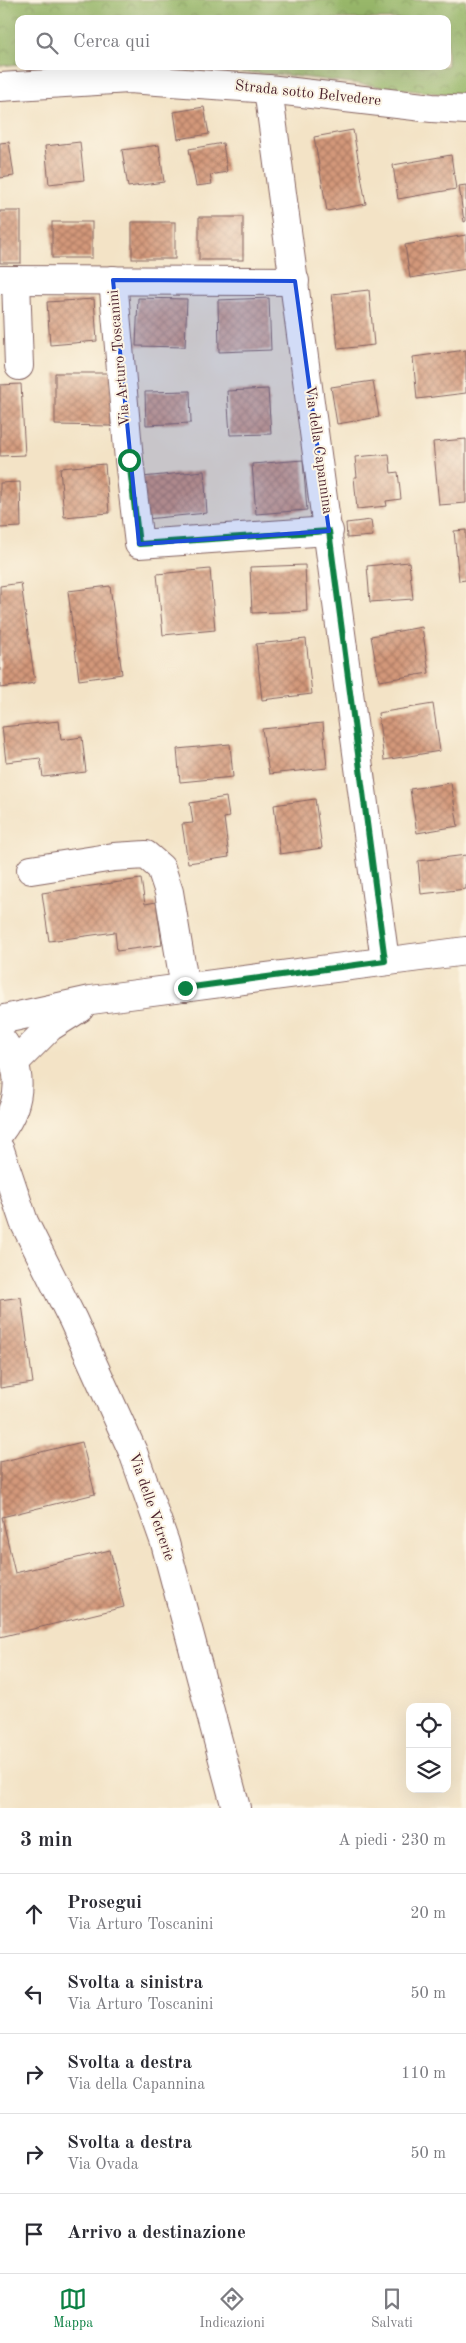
<!DOCTYPE html>
<html lang="it">
<meta charset="utf-8">
<style>
:root{--surface:#fff;--page:#f7f7f7;--text:#2b2b33;--muted:#7c7c81;--line:#e1e1e2;--accent:#0b8043}
body{margin:0;font-family:"Old Standard TT",serif;background:var(--page);color:var(--text)}
.controls{position:absolute;right:15px;bottom:15px;display:grid;overflow:hidden;border-radius:10px;box-shadow:0 5px 20px #0002}
.controls button{width:45px;height:45px;display:grid;place-items:center;padding:0;border:0;border-bottom:1px solid var(--line);background:var(--surface);color:var(--text);font:25px sans-serif}
.stop{position:absolute;width:15px;height:15px;margin:-11px;border:4px solid #0b8043;border-radius:50%;background:#fff}
.stop.end{background:#0b8043;border-color:#fff;box-shadow:0 1px 5px #0008}
.list{margin:0;padding:0;list-style:none}
h2{display:flex;justify-content:space-between;align-items:center;height:65px;margin:0;padding:0 20px;font-size:21px}
h2 small{font-size:16px;font-weight:400;color:var(--muted)}
.list li{display:grid;grid-template-columns:32px 1fr auto;gap:15px;align-items:center;box-sizing:border-box;height:80px;padding:0 20px;border-top:1px solid var(--line)}
.list b{display:block;font-size:19px;white-space:nowrap}
.list p{margin:0;font-size:16px;white-space:nowrap;color:var(--muted)}
.list em{font-size:16px;font-style:normal;color:var(--muted)}
.icon{flex:none;width:28px;height:28px;fill:none;stroke:currentColor;stroke-width:2;stroke-linecap:round;stroke-linejoin:round}
.map{position:relative;flex:none;width:466px;height:1808px;overflow:hidden}
.search{position:absolute;background:var(--surface);box-shadow:0 5px 20px #0002;left:15px;right:15px;top:15px;height:55px;display:flex;align-items:center;gap:12px;box-sizing:border-box;padding:0 18px;border-radius:10px;color:var(--muted);font-size:19px}
.sheet{height:465px;background:var(--surface)}
nav{display:flex;justify-content:space-around;align-items:center;box-sizing:border-box;height:70px;border-top:1px solid var(--line);background:var(--surface);font-size:14px;color:var(--muted)}
nav a{display:grid;justify-items:center;gap:2px}
nav .on{color:var(--accent)}
.map>svg:first-child{display:block}
.forest{fill:url(#forest-crowns);stroke:#716b4a}
.building{fill:url(#building-cross-hatch)}
.lines{fill:none;stroke-linecap:round;stroke-linejoin:round}
.minor-casing{stroke:#856461;stroke-width:30}
.major-casing{stroke:#856461;stroke-width:30}
.minor{stroke:#fff;stroke-width:28}
.major{stroke:#fff;stroke-width:28}
.route{stroke:#0b8043;stroke-width:6}
.marked{fill:#1d4ed8;fill-opacity:0.2;stroke:#1d4ed8;stroke-width:4;stroke-linejoin:round}
.labels{text-anchor:middle;dominant-baseline:central;stroke-width:4;stroke-linejoin:round;paint-order:stroke}
.street-label{font-size:15px;fill:#4a1f2b;stroke:#fcf5e5}
</style>
<div class="map">
<svg width="466" height="1808" viewBox="0 0 466 1808">
<defs>
<pattern id="forest-crowns" width="20" height="18" patternUnits="userSpaceOnUse" patternTransform="scale(1.25)"><rect width="20" height="18" fill="#98b76a"/><path d="M2 6a3 3 0 1 1 6 0M12 15a3 3 0 1 1 6 0" fill="none" stroke="#7e9457"/></pattern>
<pattern id="building-cross-hatch" width="8" height="8" patternUnits="userSpaceOnUse" patternTransform="scale(1.25)"><rect width="8" height="8" fill="#d3987a"/><path d="M0 0l8 8M0 8l8-8" fill="none" stroke="#ad7b64"/></pattern>
</defs>
<rect width="100%" height="100%" fill="#fcf5e5"/>
<filter id="ink" filterUnits="userSpaceOnUse"><feTurbulence type="fractalNoise" baseFrequency=".02" numOctaves="2"/><feDisplacementMap in="SourceGraphic" scale="10" xChannelSelector="R" yChannelSelector="G"/><feConvolveMatrix kernelMatrix="1 2 1 2 8 2 1 2 1" color-interpolation-filters="sRGB"/></filter>
<filter id="wash" filterUnits="userSpaceOnUse"><feTurbulence type="fractalNoise" baseFrequency=".0096" numOctaves="4" result="noise"/><feDisplacementMap in="SourceGraphic" scale="20" xChannelSelector="R" yChannelSelector="G"/><feGaussianBlur stdDeviation="1.12" result="paint"/><feColorMatrix in="noise" values="0 0 0 0 0 0 0 0 0 0 0 0 0 0 0 0 0 1.4 0 .05"/><feComposite in="paint" operator="in"/></filter>
<g filter="url(#wash)">
<rect width="100%" height="100%" fill="#f3e3c6"/>
<path class="forest" d="M0,0H466V97L286,75L149,66H447V19H19V64L0,66Z"/>
<g id="blocks">
<g class="building">
<path d="M204,107L209,134L178,139L174,112Z"/>
<path d="M353,130L366,204L327,211L314,137Z"/>
<path d="M9,142L14,176L0,178V143Z"/>
<path d="M80,142L84,180L49,184L45,146Z"/>
<path d="M223,143L227,172L210,175L212,184L196,186L189,149Z"/>
<path d="M159,145L164,182L128,187L122,150Z"/>
<path d="M451,155L456,189L398,199L393,165Z"/>
<path d="M466,185V221L464,222L459,186Z"/>
<rect x="0" y="211" width="21" height="52"/>
<rect x="199" y="217" width="44" height="43"/>
<rect x="52" y="222" width="40" height="36"/>
<rect x="132" y="222" width="43" height="37"/>
<path d="M466,235V269L410,278L405,245Z"/>
<path d="M369,290L374,345L338,349L332,294Z"/>
<path d="M138,298L187,299L185,347L136,346Z"/>
<path d="M269,298L271,350L219,352L218,300Z"/>
<path d="M94,299L97,341L50,345L47,302Z"/>
<path d="M466,350V393L417,399L413,357Z"/>
<path d="M55,373H112L111,426L55,425Z"/>
<path d="M373,381L379,417L337,424L331,387Z"/>
<path d="M21,384L25,455L0,456V385Z"/>
<path d="M268,389L271,434L230,435L227,391Z"/>
<path d="M190,391L191,423L146,425L145,392Z"/>
<path d="M466,439V503L439,505L433,442Z"/>
<path d="M389,454L391,473L398,472L401,499L386,501L387,506L357,509L354,477H357L355,457Z"/>
<path d="M303,460L307,510L256,514L252,464Z"/>
<path d="M105,464L109,513L64,517L60,468Z"/>
<path d="M204,471L207,513L146,519L142,477Z"/>
<path d="M20,482L21,527L0,528V483Z"/>
<path d="M371,520L373,536L347,538L346,523Z"/>
<path d="M466,530V580L459,581L454,531Z"/>
<path d="M409,562L413,599L370,602L367,566Z"/>
<path d="M305,565L307,611L252,613L250,567Z"/>
<path d="M210,569L215,630L163,635L157,574Z"/>
<path d="M21,583L35,683L0,688V586Z"/>
<path d="M110,586L122,674L79,680L68,591Z"/>
<path d="M422,627L429,673L379,681L371,636Z"/>
<path d="M306,639L312,694L262,700L256,644Z"/>
<path d="M433,704L440,751L384,760L378,713Z"/>
<path d="M59,721L61,740L82,737L86,772L43,777L40,758L6,762L2,727Z"/>
<path d="M323,723L327,768L269,774L262,729Z"/>
<path d="M230,744L233,777L180,782L177,749Z"/>
<path d="M451,783L458,826L417,833L410,789Z"/>
<path d="M226,797L229,817L224,818L229,857L188,863L182,824L193,823L190,803Z"/>
<path d="M315,799L322,848L280,854L274,805Z"/>
<path d="M466,855V889L421,894L418,861Z"/>
<path d="M141,879L145,904L156,902L162,945L117,951L115,932L49,941L42,893Z"/>
<path d="M21,1297L33,1383L0,1388V1300Z"/>
<path d="M82,1442L95,1494L2,1517L15,1573L110,1550L124,1607L0,1637V1462Z"/>
</g>
</g>
</g>
<g filter="url(#ink)">
<use href="#blocks" fill-opacity="0" stroke="#856461" stroke-width="1"/>
<g class="lines">
<defs>
<g id="minor">
<path d="M0,87L129,79L268,89L432,108L466,110"/>
<path d="M268,89L385,961"/>
<path d="M0,280L295,281"/>
<path d="M16,280L19,366"/>
<path d="M113,280L129,460L139,544L329,531"/>
<path d="M31,870L114,857L146,855L161,868L169,892L185,988"/>
<path d="M0,1150L24,1222L73,1320L133,1452L165,1543L236,1808"/>
</g>
<g id="major">
<path d="M0,1020L91,1000L466,951"/>
<path d="M0,1038C24,1067 23,1102 0,1132"/>
<path d="M15,1062L50,1027L80,1008"/>
</g>
</defs>
<use href="#minor" class="minor-casing"/>
<use href="#major" class="major-casing"/>
<use href="#minor" class="minor"/>
<use href="#major" class="major"/>
</g>
</g>
<g class="lines" filter="url(#ink)">
<path class="route" d="M129,460L139,544L329,531L385,961L185,988"/>
</g>
<path class="marked" d="M113,280L295,281L329,531L139,544Z"/>
<g class="labels">
<g class="street-label">
<text transform="translate(308 94) rotate(6)">Strada sotto Belvedere</text>
<text transform="translate(120 358) rotate(-95)">Via Arturo Toscanini</text>
<text transform="translate(318 450) rotate(82)">Via della Capannina</text>
<text transform="translate(151 1507) rotate(71)">Via delle Vetrerie</text>
</g>
</g>
</svg>
<div class="controls">
<button><svg class="icon" aria-label="locate" viewBox="0 0 24 24"><circle cx="12" cy="12" r="6"/><path d="M12 2v4M12 18v4M2 12h4M18 12h4"/></svg></button>
<button><svg class="icon" aria-label="layers" viewBox="0 0 24 24"><path d="M12 4l9 5-9 5-9-5zM3 14l9 5 9-5"/></svg></button>
</div>
<div class="stop" style="left:129px;top:460px"></div>
<div class="stop end" style="left:185px;top:988px"></div>
<div class="search"><svg class="icon" aria-label="search" viewBox="0 0 24 24"><circle cx="10" cy="10" r="6"/><path d="M15 15l6 6"/></svg>Cerca qui</div>
</div>
<section class="sheet">
<h2>3 min<small>A piedi · 230 m</small></h2>
<ul class="list">
<li><svg class="icon" aria-label="ahead" viewBox="0 0 24 24"><path d="M12 20V5M6 11l6-6 6 6"/></svg><div><b>Prosegui</b><p>Via Arturo Toscanini</p></div><em>20 m</em></li>
<li><svg class="icon" aria-label="left" viewBox="0 0 24 24"><path d="M17 20v-9H6M10 6l-5 5 5 5"/></svg><div><b>Svolta a sinistra</b><p>Via Arturo Toscanini</p></div><em>50 m</em></li>
<li><svg class="icon" aria-label="right" viewBox="0 0 24 24"><path d="M7 20v-9h11M14 6l5 5-5 5"/></svg><div><b>Svolta a destra</b><p>Via della Capannina</p></div><em>110 m</em></li>
<li><svg class="icon" aria-label="right" viewBox="0 0 24 24"><path d="M7 20v-9h11M14 6l5 5-5 5"/></svg><div><b>Svolta a destra</b><p>Via Ovada</p></div><em>50 m</em></li>
<li><svg class="icon" aria-label="arrive" viewBox="0 0 24 24"><path d="M6 21V4h12l-3 4 3 4H6"/></svg><div><b>Arrivo a destinazione</b></div></li>
</ul>
</section>
<nav>
<a class="on"><svg class="icon" aria-label="map" viewBox="0 0 24 24"><path d="M3 6l6-2 6 2 6-2v14l-6 2-6-2-6 2zM9 4v14M15 6v14"/></svg>Mappa</a>
<a><svg class="icon" aria-label="directions" viewBox="0 0 24 24"><path d="M12 3l9 9-9 9-9-9zM9 14v-3h6M13 9l2 2-2 2"/></svg>Indicazioni</a>
<a><svg class="icon" aria-label="saved" viewBox="0 0 24 24"><path d="M7 4h10v16l-5-4-5 4z"/></svg>Salvati</a>
</nav>
